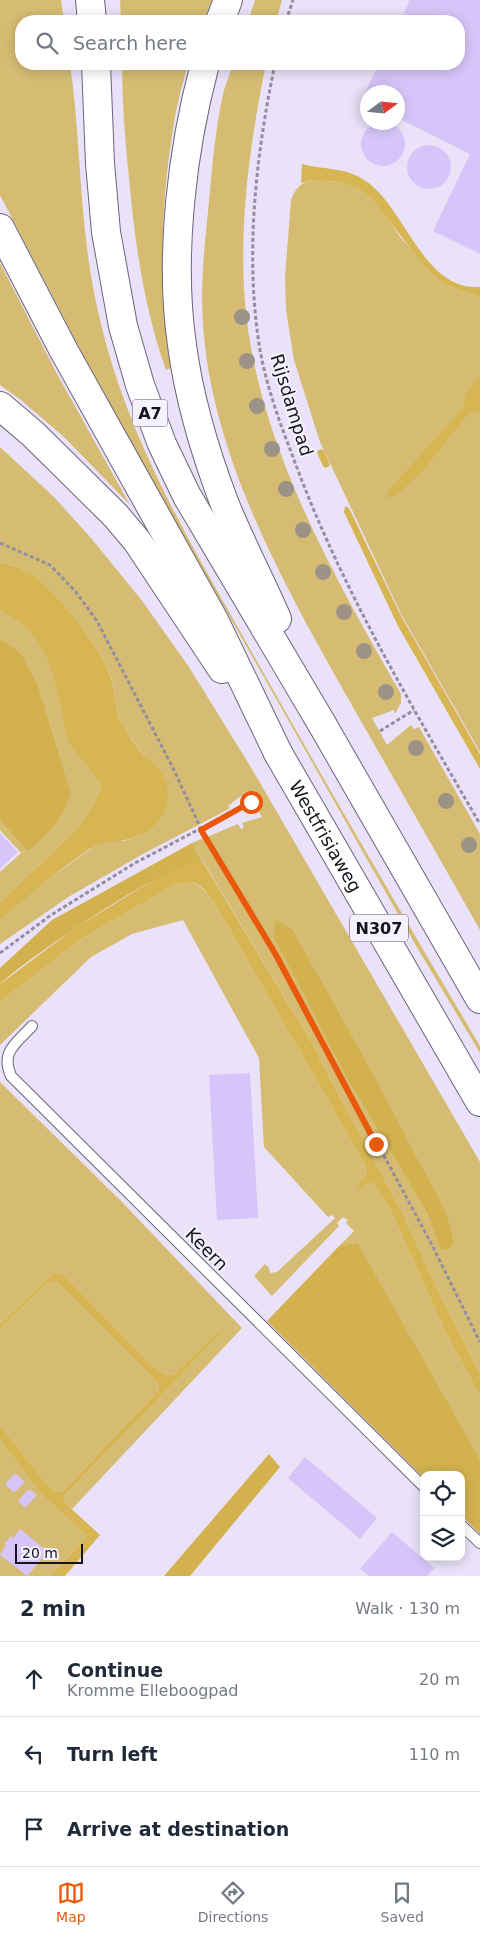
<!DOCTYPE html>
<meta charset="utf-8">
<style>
:root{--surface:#fff;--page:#f6f6f7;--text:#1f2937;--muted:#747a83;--line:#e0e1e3;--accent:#ea580c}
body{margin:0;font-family:"DejaVu Sans",sans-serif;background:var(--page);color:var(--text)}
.controls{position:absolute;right:15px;bottom:15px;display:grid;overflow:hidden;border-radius:10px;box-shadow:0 2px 12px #0003}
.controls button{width:45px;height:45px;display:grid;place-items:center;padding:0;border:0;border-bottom:1px solid var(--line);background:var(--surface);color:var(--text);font:25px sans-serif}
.compass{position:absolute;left:360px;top:85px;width:45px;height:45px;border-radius:50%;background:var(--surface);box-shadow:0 2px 12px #0003;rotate:75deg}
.scale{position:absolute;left:15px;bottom:12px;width:68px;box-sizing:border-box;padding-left:5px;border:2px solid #16141b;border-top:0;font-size:14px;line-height:18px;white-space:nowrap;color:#16141b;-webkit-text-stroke:4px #f5f1fe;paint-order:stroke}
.stop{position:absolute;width:15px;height:15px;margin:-11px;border:4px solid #ea580c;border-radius:50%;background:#fff}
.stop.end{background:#ea580c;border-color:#fff;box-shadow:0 1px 5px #0008}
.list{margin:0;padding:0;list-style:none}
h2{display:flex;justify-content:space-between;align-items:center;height:65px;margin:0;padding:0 20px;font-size:21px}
h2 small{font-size:16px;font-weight:400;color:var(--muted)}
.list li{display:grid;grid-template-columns:32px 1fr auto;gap:15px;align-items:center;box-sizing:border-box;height:75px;padding:0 20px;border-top:1px solid var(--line)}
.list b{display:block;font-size:19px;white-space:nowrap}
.list p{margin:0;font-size:16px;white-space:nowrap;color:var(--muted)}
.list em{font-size:16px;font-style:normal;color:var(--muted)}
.icon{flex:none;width:28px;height:28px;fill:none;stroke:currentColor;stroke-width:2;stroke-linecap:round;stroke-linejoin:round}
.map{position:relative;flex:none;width:480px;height:1576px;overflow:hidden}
.search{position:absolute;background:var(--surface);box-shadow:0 2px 12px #0003;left:15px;right:15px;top:15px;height:55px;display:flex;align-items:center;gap:12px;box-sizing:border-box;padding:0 18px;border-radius:20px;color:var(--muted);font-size:19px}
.sheet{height:290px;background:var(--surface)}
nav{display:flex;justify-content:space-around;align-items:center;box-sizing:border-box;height:70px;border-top:1px solid var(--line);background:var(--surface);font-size:14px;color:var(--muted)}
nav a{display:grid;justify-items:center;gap:2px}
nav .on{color:var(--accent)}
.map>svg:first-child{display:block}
.green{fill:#d6bc73;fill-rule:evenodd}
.forest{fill:#d2b14e}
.water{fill:#d6b552}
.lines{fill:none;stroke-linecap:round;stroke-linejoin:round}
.stream{stroke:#d6b552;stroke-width:7}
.building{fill:#d7c5f9}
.service-casing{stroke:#6c6579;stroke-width:12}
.trunk-casing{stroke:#6c6579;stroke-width:30}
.motorway-casing{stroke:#6c6579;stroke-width:30}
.path{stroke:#948f9f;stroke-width:3;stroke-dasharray:4 2.5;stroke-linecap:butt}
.service{stroke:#fff;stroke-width:10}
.trunk{stroke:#fff;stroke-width:28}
.motorway{stroke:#fff;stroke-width:28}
.tree{fill:#9d9286}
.route{stroke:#ea580c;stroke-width:6}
.labels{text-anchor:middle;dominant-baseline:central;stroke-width:4;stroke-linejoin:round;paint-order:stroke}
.shield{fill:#f5f1fe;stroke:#59565f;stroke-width:1}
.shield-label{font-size:16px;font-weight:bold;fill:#16141b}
.street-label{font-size:18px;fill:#16141b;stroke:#f5f1fe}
</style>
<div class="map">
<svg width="480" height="1576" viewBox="0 0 480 1576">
<rect width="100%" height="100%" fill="#e9e2f8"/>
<g class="green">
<path d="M0,0H61L64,21H21V64H70C79,125 79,186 87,247C91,283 99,319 109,354C139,458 196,553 249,647C324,781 402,914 480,1046V1053L415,944L142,462L83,355L0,195Z"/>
<path d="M120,0H212L204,21H121Z"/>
<path d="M255,0H282L276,21H248Z"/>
<path d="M122,64H188C183,83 177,103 174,123C160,204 159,287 171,368L166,370C144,308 135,244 129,178C125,140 122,102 122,64Z"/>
<path d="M233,64H266C251,137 240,214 244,289C252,434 331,571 401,694V703L395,714L394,710L372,718L387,745L411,725L414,729L419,727L480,834V930C442,863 404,796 366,730C297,608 212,467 203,324C200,283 205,242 209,202C212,168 215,133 222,99C224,87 230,75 233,64Z"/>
<path d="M312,180L342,182L359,189L372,199L385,215L401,238L443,284L480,297V752L401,614L320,442L294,360L286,310L285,277L291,200C296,188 300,183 312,180Z"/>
<path d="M0,263L56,372L130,505L64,437L21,400L0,385Z"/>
<path d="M0,447L54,497L91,538L143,602L189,667L252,769L480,1162V1374L441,1297L402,1212L319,1058L320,1056L192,843L238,824L241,829L244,827L242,823L262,817L247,791L228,806L230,808L223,812L143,854L70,896L0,944V920L36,888L96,845L108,841H124L139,836L161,818L165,779C150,760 132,744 121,722C114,707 116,692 111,677C101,648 58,591 32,575C22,568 11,565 0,562ZM293,930C335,1004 378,1080 417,1157C431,1184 452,1214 454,1244L440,1248L427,1213L348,1080Z"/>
<path d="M0,610L12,616L30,631L40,642L49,659L56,681L60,703L101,786L94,804L78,828L0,902V872L21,853L0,830V820L29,851L71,792L38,685L21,653L5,641H0Z"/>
<path d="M184,881C201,882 208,895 217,907L364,1163C369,1174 364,1178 357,1185L371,1182L375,1184L391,1211L444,1329L480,1396V1459L358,1243L340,1245L354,1231L346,1223L348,1220L343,1217L337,1223L339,1226L272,1296L254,1276L265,1264L269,1268L270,1273L277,1272L335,1218L332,1215L328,1217L264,1147L259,1058L183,920L132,934L91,957L0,1045V1002L81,939L174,885Z"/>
<path d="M0,1082L121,1201L242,1328L72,1509L65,1503L64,1496L223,1332L175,1374L166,1375L152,1366L64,1275L46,1279L0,1324Z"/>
<path d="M56,1281L157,1382L159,1392L63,1491C57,1493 55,1492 50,1488L0,1425V1329L43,1287L47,1284Z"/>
<path d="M0,1440L43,1496L87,1536L51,1576H0Z"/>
</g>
<g class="forest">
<path d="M0,641H5L21,653L38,685L71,792C63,819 49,833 28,851L0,820Z"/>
<path d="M192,843L204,864C178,853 24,961 0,984V968L52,920Z"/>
<path d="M275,920L293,930C335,1004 378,1080 417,1157C431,1184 452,1214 454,1244L447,1250L440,1249L427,1213L348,1080L274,937Z"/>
<path d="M358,1243L480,1459V1534L461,1515V1475H424V1478L267,1321L340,1245Z"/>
<path d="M269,1454L280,1467L190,1576H164Z"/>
</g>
<g class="water">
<path d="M302,164C320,169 345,168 361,178C401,200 418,276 465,286C469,287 475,287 480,287V297L443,284L422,263L372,199L359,189L341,182L312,180L301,183Z"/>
<path d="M480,376V411L468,414L426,467L398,494L390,498L386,496L388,491L463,408L466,393Z"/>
<path d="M345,506L349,508L400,614L480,754V769L398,626L344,512Z"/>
<path d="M0,562C11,565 21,568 31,574C57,590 103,650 111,678C116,693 114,708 121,722C127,733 134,744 143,754C150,761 160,769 165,779C170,789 167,806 162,816C155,828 138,838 125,840C114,843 105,840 95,846C85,851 76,859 67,865C44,882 22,901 0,920V902L78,828L94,804L101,786C93,768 76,756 68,739C65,731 64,721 62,712C52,667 46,633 0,610Z"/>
<path d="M194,862L204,864L320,1056L319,1058L402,1212L441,1297L480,1374V1396L444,1329L391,1211L375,1185L371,1182L356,1189C360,1177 371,1178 364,1163L217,907C204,889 198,876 174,885L81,939L0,1002V984L75,928L160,876Z"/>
<path d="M54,1274L64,1275L152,1366L166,1375L175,1374L220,1331L223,1332L64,1496L65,1503L100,1535L65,1576H51L87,1536L43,1496L0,1440V1425L50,1488C55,1492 57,1493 63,1491L159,1391L157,1382L56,1281L47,1284L43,1287L0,1329V1324L46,1279Z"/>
</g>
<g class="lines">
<path class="stream" d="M321,453L326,464"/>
</g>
<g class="building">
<path d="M410,0H480V254L433,231L470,154L398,118V92H368V104L361,101L379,64H459V21H400Z"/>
<circle cx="383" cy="144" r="22"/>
<circle cx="429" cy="167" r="22"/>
<path d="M0,833L18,852L0,869Z"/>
<path d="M250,1073L258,1218L217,1220L209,1075Z"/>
<path d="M305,1457L377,1518L360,1539L288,1478Z"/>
<path d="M15,1473L25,1482L14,1493L5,1484Z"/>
<path d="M29,1489L37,1495L25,1508L18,1501Z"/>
<path d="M20,1529L48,1552L27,1576L0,1555L6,1545L4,1544L11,1536L13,1538Z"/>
<path d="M392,1532L434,1568L427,1576H369L360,1569Z"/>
</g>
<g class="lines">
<defs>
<g id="service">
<path d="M32,1026C17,1043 0,1051 11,1076L424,1487"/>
<path d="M461,1525L480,1543"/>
</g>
<g id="trunk">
<path d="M322,724L480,999"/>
<path id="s1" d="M278,753L480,1102"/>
</g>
<g id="motorway">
<path d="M90,0L92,21"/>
<path d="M220,21L228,0"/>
<path d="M96,64L100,163L106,232L123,326L140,385L162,444L187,496L322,724"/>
<path d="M205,64C182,150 169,256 182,345C189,398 205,452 224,502C240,542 260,580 277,619"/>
<path d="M0,228L64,351L214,620L278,753"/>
<path d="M0,406L33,434L116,516L137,541L222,669"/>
</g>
</defs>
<use href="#service" class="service-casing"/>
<use href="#trunk" class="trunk-casing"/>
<use href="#motorway" class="motorway-casing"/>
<g class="path">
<path d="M286,21L293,0"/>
<path d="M275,64C256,154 245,252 259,344C265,382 279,421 293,457C340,586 411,705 480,824"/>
<path d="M0,543L50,565L76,592L97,621L173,768L201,829L276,955L432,1245L480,1342"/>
<path d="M380,731L414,710"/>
<path d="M0,953L51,915L135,863L251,802"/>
</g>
<use href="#service" class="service"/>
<use href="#trunk" class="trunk"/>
<use href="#motorway" class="motorway"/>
</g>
<g class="tree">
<circle cx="242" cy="317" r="8"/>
<circle cx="247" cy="361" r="8"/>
<circle cx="257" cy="406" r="8"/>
<circle cx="272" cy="449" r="8"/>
<circle cx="286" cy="489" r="8"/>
<circle cx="303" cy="530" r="8"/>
<circle cx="323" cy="572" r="8"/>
<circle cx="344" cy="612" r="8"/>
<circle cx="364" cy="651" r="8"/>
<circle cx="386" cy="692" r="8"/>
<circle cx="416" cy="748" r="8"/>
<circle cx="446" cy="801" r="8"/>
<circle cx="469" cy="845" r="8"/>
</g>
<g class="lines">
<path class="route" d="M251,802L201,830L276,955L376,1144"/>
</g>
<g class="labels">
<g class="shield">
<rect x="132.5" y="399.5" width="35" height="27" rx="4"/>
<rect x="350" y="914.5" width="58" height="27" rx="4"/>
</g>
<g class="shield-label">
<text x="150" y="413">A7</text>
<text x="379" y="928">N307</text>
</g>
<g class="street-label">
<text transform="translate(292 405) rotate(73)">Rijsdampad</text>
<text stroke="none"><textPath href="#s1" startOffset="96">Westfrisiaweg</textPath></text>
<text transform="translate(207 1249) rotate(45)">Keern</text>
</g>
</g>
</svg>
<div class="controls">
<button><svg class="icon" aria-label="locate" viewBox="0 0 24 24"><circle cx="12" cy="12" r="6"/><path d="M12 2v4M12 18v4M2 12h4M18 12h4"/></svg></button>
<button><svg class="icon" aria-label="layers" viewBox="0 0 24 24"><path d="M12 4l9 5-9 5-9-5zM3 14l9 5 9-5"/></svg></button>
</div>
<svg class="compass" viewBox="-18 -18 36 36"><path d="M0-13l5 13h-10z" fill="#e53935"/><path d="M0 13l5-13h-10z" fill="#747a83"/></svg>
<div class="scale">20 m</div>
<div class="stop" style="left:251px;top:802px"></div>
<div class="stop end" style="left:376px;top:1144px"></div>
<div class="search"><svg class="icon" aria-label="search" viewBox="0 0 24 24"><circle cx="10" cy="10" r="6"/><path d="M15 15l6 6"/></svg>Search here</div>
</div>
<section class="sheet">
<h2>2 min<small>Walk · 130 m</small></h2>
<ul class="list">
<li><svg class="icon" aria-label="ahead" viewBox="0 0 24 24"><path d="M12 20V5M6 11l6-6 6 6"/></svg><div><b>Continue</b><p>Kromme Elleboogpad</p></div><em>20 m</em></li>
<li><svg class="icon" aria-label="left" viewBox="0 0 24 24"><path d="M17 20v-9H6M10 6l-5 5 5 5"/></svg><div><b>Turn left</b></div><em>110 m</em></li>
<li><svg class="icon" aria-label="arrive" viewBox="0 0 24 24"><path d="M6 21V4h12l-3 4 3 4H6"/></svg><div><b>Arrive at destination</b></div></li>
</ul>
</section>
<nav>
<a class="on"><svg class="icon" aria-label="map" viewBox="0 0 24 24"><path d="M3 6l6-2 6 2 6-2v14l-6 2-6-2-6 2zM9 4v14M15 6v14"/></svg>Map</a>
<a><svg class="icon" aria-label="directions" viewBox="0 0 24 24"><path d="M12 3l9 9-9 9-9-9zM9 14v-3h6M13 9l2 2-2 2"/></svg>Directions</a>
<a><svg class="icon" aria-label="saved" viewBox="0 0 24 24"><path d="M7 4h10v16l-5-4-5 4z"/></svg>Saved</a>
</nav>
